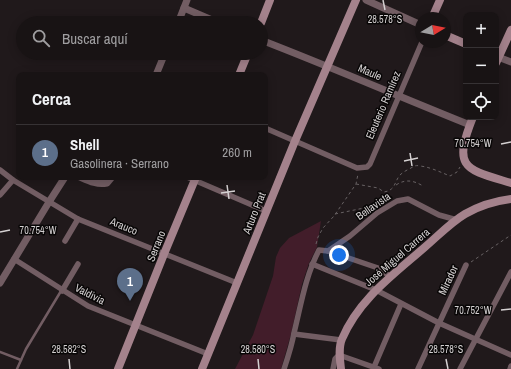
<!DOCTYPE html>
<html lang="es">
<meta charset="utf-8">
<style>
:root{--surface:#181314;--page:#252022;--text:#f1f3f6;--muted:#9f9ea0;--line:#363234;--accent:#f09ab6}
body{margin:0;font-family:"Archivo Narrow",sans-serif;background:var(--page);color:var(--text)}
.controls{position:absolute;right:12px;top:12px;display:grid;overflow:hidden;border-radius:8px;box-shadow:0 2px 10px #0003}
.controls button{width:36px;height:36px;display:grid;place-items:center;padding:0;border:0;border-bottom:1px solid var(--line);background:var(--surface);color:var(--text);font:20px sans-serif}
.compass{position:absolute;left:415px;top:12px;width:36px;height:36px;border-radius:50%;background:var(--surface);box-shadow:0 2px 10px #0003;rotate:80deg}
.you{position:absolute;left:339px;top:255px;width:14px;height:14px;margin:-10px;border:3px solid #fff;border-radius:50%;background:#1a73e8;box-shadow:0 0 0 6px #1a73e833}
.badge{display:grid;place-items:center;width:26px;height:26px;border-radius:50%;background:var(--accent);color:#fff;font-size:13px;font-weight:700}
.pin{position:absolute;translate:-50% -33px;filter:drop-shadow(0 1px 2px #0008)}
.pin::after{content:'';position:absolute;top:21px;width:14px;height:12px;background:inherit;clip-path:polygon(0 0,100% 0,50% 100%)}
.list{margin:0;padding:0;list-style:none}
h2{display:flex;justify-content:space-between;align-items:center;height:52px;margin:0;padding:0 16px;font-size:17px}
h2 small{font-size:13px;font-weight:400;color:var(--muted)}
.list li{display:grid;grid-template-columns:26px 1fr auto;gap:12px;align-items:center;box-sizing:border-box;height:56px;padding:0 16px;border-top:1px solid var(--line)}
.list b{display:block;font-size:15px;white-space:nowrap}
.list p{margin:0;font-size:13px;white-space:nowrap;color:var(--muted)}
.list em{font-size:13px;font-style:normal;color:var(--muted)}
.icon{flex:none;width:22px;height:22px;fill:none;stroke:currentColor;stroke-width:2;stroke-linecap:round;stroke-linejoin:round}
.map{position:relative;flex:none;width:511px;height:369px;overflow:hidden}
.search{position:absolute;background:var(--surface);box-shadow:0 2px 10px #0003;left:16px;top:16px;width:252px;height:44px;display:flex;align-items:center;gap:10px;box-sizing:border-box;padding:0 14px;border-radius:22px;color:var(--muted);font-size:15px}
.panel{position:absolute;background:var(--surface);box-shadow:0 2px 10px #0003;left:16px;top:72px;width:252px;height:108px;border-radius:8px}
.map>svg:first-child{display:block}
.green{fill:#421d2a}
.lines{fill:none;stroke-linecap:round;stroke-linejoin:round}
.path{stroke:#676163;stroke-width:1;stroke-dasharray:3 3;stroke-linecap:butt}
.service{stroke:#725d63;stroke-width:2.5}
.minor{stroke:#725d63;stroke-width:5.5}
.tertiary{stroke:#725d63;stroke-width:7}
.secondary{stroke:#a4828c;stroke-width:8}
.ticks{fill:none;stroke:#d4d0d1;stroke-width:1.5}
.labels{text-anchor:middle;dominant-baseline:central;stroke-width:3;stroke-linejoin:round;paint-order:stroke}
.street-label{font-size:11px;fill:#d4d0d1;stroke:#080606}
.ticks-label{font-size:10px;text-anchor:middle;fill:#d4d0d1;stroke:#080606;stroke-width:3;stroke-linejoin:round;paint-order:stroke}
</style>
<div class="map">
<svg width="511" height="369" viewBox="0 0 511 369">
<rect width="100%" height="100%" fill="#20191b"/>
<path class="green" d="M321,221L317,247L309,263L302,284L291,334L281,369H235L253,335L273,276L276,257L280,248L289,238Z"/>
<g class="lines">
<g class="path">
<path d="M356,184L378,188L384,192C396,190 394,182 400,175C403,172 407,170 411,168C414,166 416,165 420,166C430,167 440,172 450,176L457,172L460,167"/>
<path d="M396,185C405,179 413,180 423,186"/>
<path d="M335,214L364,208L370,212"/>
<path d="M316,244L318,237L323,228L334,216L356,184L358,174"/>
<path d="M471,262L511,235"/>
</g>
<g class="service">
<path d="M0,352L21,360"/>
<path d="M17,369L26,349L61,291"/>
</g>
<g class="minor">
<path d="M265,128L357,168L367,167L370,164L422,42"/>
<path d="M0,170L13,180L78,219L237,283"/>
<path d="M187,177L266,211"/>
<path d="M0,195L13,180"/>
<path d="M65,241L78,219"/>
<path d="M328,251L350,236L377,213L397,201L408,199L439,215L457,220"/>
<path d="M14,259L88,306L208,354"/>
<path d="M312,264L376,290L439,323L511,355"/>
<path d="M62,291L78,264"/>
<path d="M294,334L341,340"/>
<path d="M374,367L401,304"/>
<path d="M284,369C288,357 292,345 294,333C301,305 305,277 319,250L328,251L378,268L391,277"/>
<path d="M333,369L335,359L339,355L379,369"/>
<path d="M418,369L466,265"/>
<path d="M460,369L511,272"/>
<path d="M510,369L511,366"/>
</g>
<g class="tertiary">
<path d="M366,0L421,25"/>
<path d="M184,8L219,23"/>
<path d="M178,23L187,0"/>
<path d="M261,40C331,67 400,97 470,125"/>
<path d="M498,57L511,62"/>
<path d="M156,75L165,53"/>
<path d="M80,177C89,181 97,185 107,183L112,177"/>
<path d="M0,283L49,202L65,177"/>
</g>
<g class="secondary">
<path d="M432,18L440,0"/>
<path d="M261,23L270,0"/>
<path d="M445,35L466,44"/>
<path d="M496,63L511,30"/>
<path d="M239,75L248,53"/>
<path d="M473,117C452,169 465,169 511,183"/>
<path d="M118,369L164,254L196,177"/>
<path d="M202,369L295,141L356,0"/>
<path d="M341,369C340,360 338,348 342,339C359,299 393,275 425,247C438,236 450,223 465,214C479,206 495,201 511,199"/>
</g>
</g>
<path class="ticks" d="M383,0L385,10M501,144L511,142M410,153L412,166M404,161L418,158M227,185L229,199M221,193L235,191M0,232L10,230M501,310L511,309M69,359L70,369M258,359L259,369M446,359L448,369"/>
<g class="labels">
<g class="street-label">
<text transform="translate(370 72) rotate(24)">Maule</text>
<text transform="translate(383 105) rotate(-67)">Eleuterio Ramírez</text>
<text transform="translate(373 206) rotate(-35)">Bellavista</text>
<text transform="translate(254 213) rotate(-68)">Arturo Prat</text>
<text transform="translate(124 226) rotate(22)">Arauco</text>
<text transform="translate(156 246) rotate(-68)">Serrano</text>
<text transform="translate(397 257) rotate(-41)">José Miguel Carrera</text>
<text transform="translate(448 280) rotate(-65)">Mirador</text>
<text transform="translate(90 294) rotate(27)">Valdivia</text>
</g>
</g>
<g class="ticks-label">
<text x="385" y="23">28.578°S</text>
<text x="473" y="147">70.754°W</text>
<text x="38" y="234">70.754°W</text>
<text x="473" y="314">70.752°W</text>
<text x="69" y="353">28.582°S</text>
<text x="258" y="353">28.580°S</text>
<text x="446" y="353">28.578°S</text>
</g>
</svg>
<div class="controls">
<button>+</button>
<button>−</button>
<button><svg class="icon" aria-label="locate" viewBox="0 0 24 24"><circle cx="12" cy="12" r="6"/><path d="M12 2v4M12 18v4M2 12h4M18 12h4"/></svg></button>
</div>
<svg class="compass" viewBox="-18 -18 36 36"><path d="M0-13l5 13h-10z" fill="#e53935"/><path d="M0 13l5-13h-10z" fill="#9f9ea0"/></svg>
<div class="you"></div>
<div class="pin badge" style="left:130px;top:301px;background:#5c6f8a">1</div>
<div class="search"><svg class="icon" aria-label="search" viewBox="0 0 24 24"><circle cx="10" cy="10" r="6"/><path d="M15 15l6 6"/></svg>Buscar aquí</div>
<section class="panel">
<h2>Cerca<small></small></h2>
<ul class="list">
<li><span class="badge" style="background:#5c6f8a">1</span><div><b>Shell</b><p>Gasolinera · Serrano</p></div><em>260 m</em></li>
</ul>
</section>
</div>
